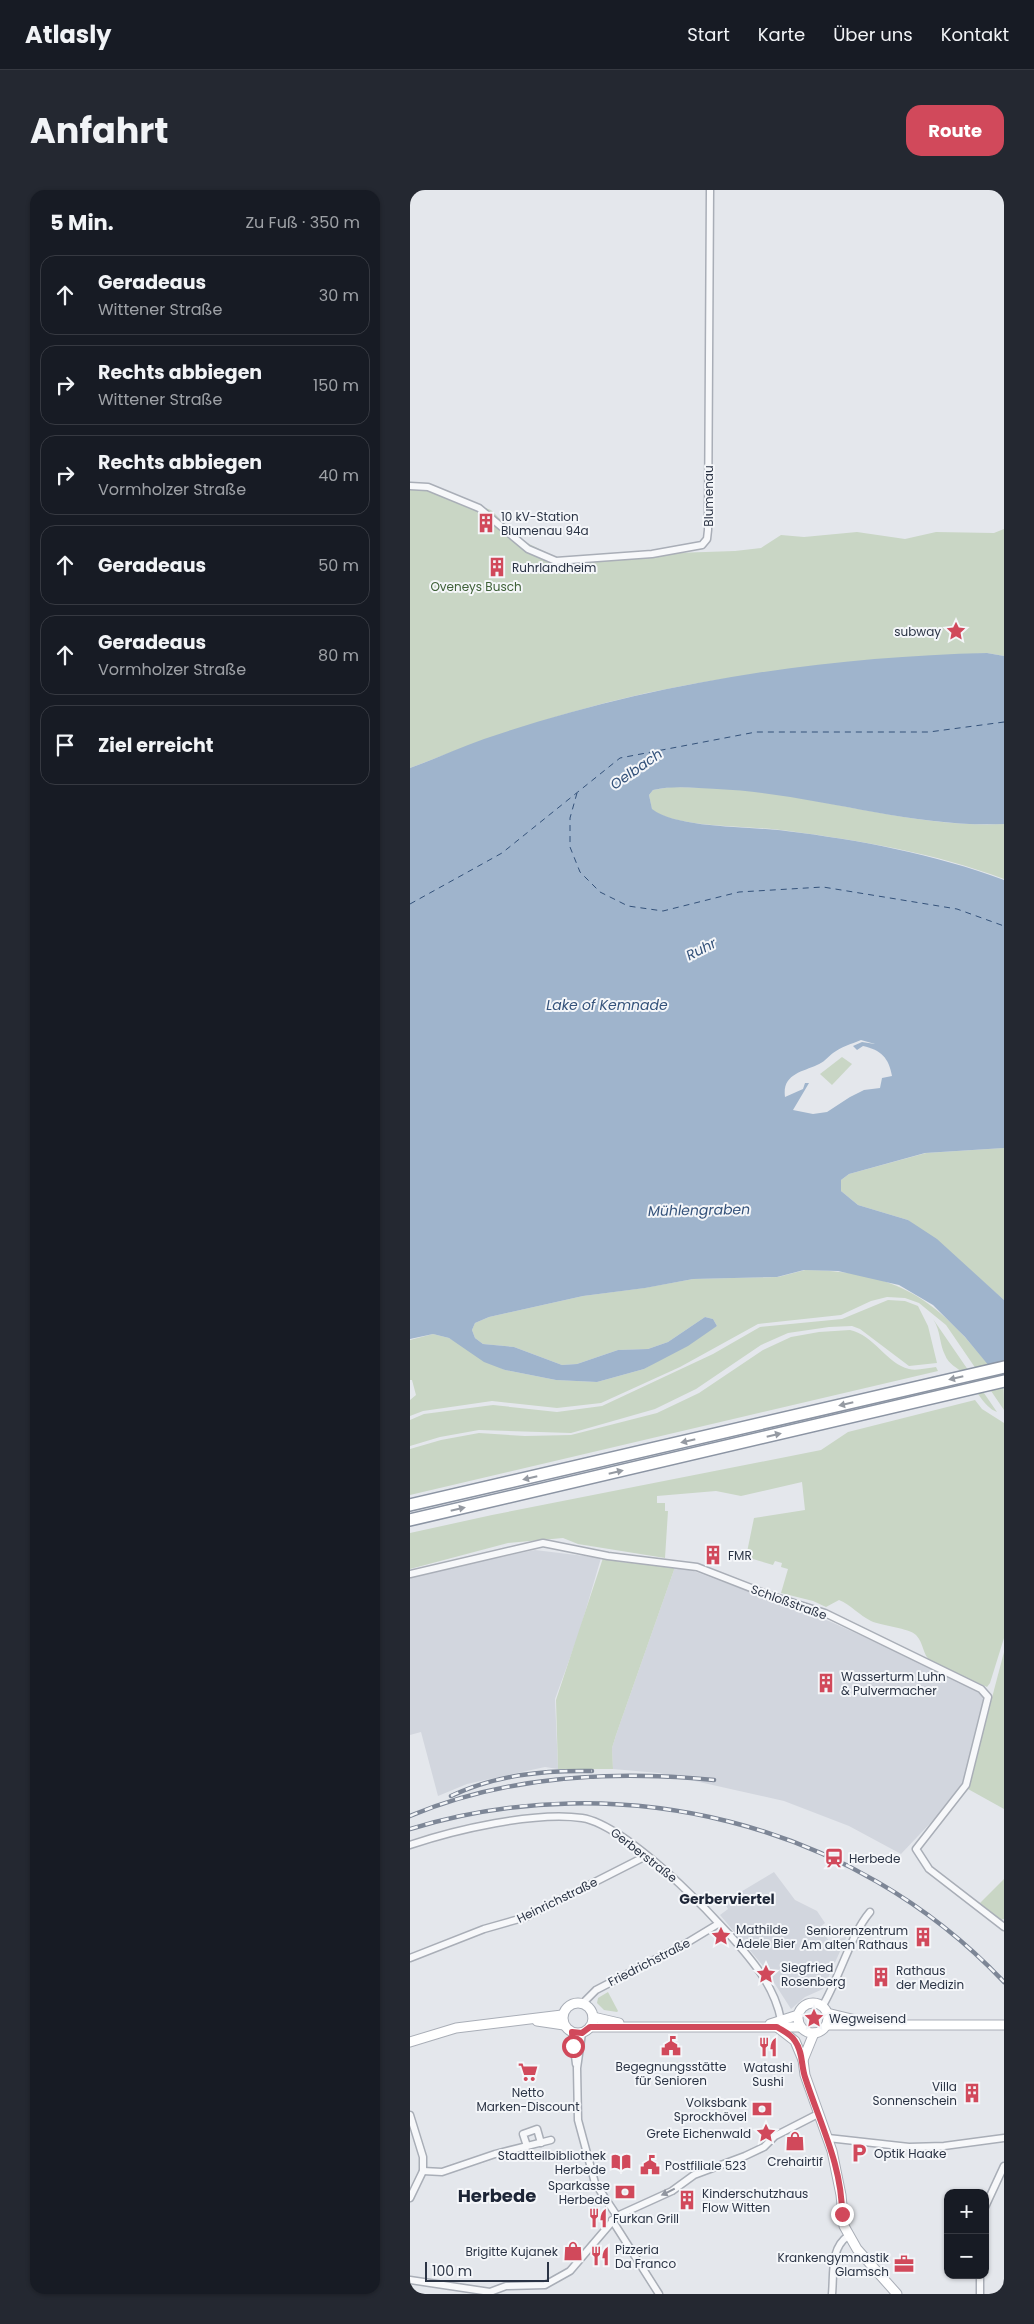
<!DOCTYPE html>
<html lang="de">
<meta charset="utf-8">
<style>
:root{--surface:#171b24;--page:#242831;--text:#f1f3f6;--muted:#9ea1a6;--line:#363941;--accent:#d1495b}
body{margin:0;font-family:Poppins,sans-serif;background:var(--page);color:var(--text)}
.controls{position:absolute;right:15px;bottom:15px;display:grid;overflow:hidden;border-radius:10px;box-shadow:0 1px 4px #0004}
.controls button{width:45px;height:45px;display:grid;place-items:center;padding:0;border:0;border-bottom:1px solid var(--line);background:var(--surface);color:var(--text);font:25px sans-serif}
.scale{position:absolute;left:15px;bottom:12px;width:124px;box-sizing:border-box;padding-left:5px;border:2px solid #2b3445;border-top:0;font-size:14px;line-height:18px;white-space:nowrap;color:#2b3445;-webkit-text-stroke:4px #f4f6f9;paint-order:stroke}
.stop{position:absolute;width:15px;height:15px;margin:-11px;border:4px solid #d1495b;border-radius:50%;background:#fff}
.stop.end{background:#d1495b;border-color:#fff;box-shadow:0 1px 5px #0008}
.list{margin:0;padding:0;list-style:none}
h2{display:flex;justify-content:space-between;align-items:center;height:65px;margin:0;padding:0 20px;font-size:21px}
h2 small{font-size:16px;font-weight:400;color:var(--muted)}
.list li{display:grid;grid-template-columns:32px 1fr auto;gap:15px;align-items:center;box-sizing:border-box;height:80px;margin:0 10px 10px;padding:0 10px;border:1px solid var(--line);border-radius:15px}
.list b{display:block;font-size:19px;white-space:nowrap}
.list p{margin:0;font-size:16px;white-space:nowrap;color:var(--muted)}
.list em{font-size:16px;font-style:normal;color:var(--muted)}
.icon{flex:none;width:28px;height:28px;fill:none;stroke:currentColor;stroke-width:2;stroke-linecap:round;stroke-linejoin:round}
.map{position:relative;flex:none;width:594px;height:2104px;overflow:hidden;border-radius:15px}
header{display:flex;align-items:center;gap:30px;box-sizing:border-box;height:70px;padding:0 25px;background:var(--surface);border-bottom:1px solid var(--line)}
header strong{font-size:24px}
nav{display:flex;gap:28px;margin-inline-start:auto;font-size:18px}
.intro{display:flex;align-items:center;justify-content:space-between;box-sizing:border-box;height:120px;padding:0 30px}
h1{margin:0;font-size:35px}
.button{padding:12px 22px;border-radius:15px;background:var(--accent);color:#fff;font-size:18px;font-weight:700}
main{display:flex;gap:30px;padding:0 30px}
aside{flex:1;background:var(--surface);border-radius:15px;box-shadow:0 1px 4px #0004}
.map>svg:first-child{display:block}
.built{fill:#d2d6de}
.green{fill:#c9d6c5}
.water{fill:#9fb4cc;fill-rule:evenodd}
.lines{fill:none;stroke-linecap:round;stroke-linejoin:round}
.ferry{stroke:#34527a;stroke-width:1;stroke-dasharray:6 5;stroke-linecap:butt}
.street-casing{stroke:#a9aeb7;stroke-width:9}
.secondary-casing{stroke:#a9aeb7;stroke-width:11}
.highway-casing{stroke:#8b94a3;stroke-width:14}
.street{stroke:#f7f8fa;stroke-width:6}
.secondary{stroke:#fff;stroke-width:9}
.highway{stroke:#fff;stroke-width:11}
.rail-casing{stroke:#7d8696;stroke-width:4.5}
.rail{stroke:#f4f6f9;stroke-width:2.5;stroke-dasharray:8;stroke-linecap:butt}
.oneway{fill:#959aa2}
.oneway2{fill:#9196a0}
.route{stroke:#d1495b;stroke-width:6}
.labels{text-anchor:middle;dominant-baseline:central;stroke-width:4;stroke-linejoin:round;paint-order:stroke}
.street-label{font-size:12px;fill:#2b3445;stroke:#f4f6f9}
.poi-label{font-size:12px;fill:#2b3445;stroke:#f4f6f9;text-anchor:start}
.park-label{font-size:12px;fill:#3f6138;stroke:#f4f6f9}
.water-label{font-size:14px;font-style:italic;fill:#34527a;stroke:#f4f6f9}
.neighbourhood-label{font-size:14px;font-weight:bold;fill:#1d2536;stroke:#f4f6f9}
.district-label{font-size:18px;font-weight:bold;fill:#1d2536;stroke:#f4f6f9}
</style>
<header>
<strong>Atlasly</strong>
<nav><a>Start</a><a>Karte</a><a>Über uns</a><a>Kontakt</a></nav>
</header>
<div class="intro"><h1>Anfahrt</h1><a class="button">Route</a></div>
<main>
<aside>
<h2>5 Min.<small>Zu Fuß · 350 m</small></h2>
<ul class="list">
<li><svg class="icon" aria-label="ahead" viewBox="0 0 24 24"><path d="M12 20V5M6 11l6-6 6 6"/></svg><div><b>Geradeaus</b><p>Wittener Straße</p></div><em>30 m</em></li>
<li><svg class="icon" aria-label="right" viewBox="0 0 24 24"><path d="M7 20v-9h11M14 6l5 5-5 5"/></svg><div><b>Rechts abbiegen</b><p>Wittener Straße</p></div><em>150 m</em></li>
<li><svg class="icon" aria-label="right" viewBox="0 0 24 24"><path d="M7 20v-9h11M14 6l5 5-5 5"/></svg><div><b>Rechts abbiegen</b><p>Vormholzer Straße</p></div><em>40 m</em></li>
<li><svg class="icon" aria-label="ahead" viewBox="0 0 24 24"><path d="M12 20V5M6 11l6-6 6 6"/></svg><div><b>Geradeaus</b></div><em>50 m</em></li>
<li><svg class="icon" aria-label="ahead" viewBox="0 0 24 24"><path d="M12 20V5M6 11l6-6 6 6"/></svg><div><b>Geradeaus</b><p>Vormholzer Straße</p></div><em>80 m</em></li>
<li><svg class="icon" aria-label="arrive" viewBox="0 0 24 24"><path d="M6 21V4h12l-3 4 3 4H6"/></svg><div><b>Ziel erreicht</b></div></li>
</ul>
</aside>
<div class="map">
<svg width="594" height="2104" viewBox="0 0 594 2104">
<rect width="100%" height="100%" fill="#e4e7ec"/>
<g class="built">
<path d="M125,1360L191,1368L169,1443L145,1509L148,1579L135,1577L57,1594L28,1606L11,1542L0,1545V1388L36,1378Z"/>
<path d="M265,1377L278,1379L419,1431L571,1500L575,1508L555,1587L546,1606L491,1664L439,1636L374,1611L249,1583L203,1579L202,1558L206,1545Z"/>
<path d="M364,1682L385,1710L407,1721L415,1733L410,1737L420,1753L437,1746L413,1799L395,1807L381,1819L354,1777L310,1725L318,1719L314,1712Z"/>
</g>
<g class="green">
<path d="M0,294L18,297L81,320L111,350L146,367L325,361L351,358L371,345L394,347L447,342L495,349L526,342L584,343L594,339V466L577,463C471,473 361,478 257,499C169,516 83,546 0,578Z"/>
<path d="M261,597C294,598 328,598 360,603C434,614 520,638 594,634V689C525,663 452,651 379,641C343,635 269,639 242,620L239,605L243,600Z"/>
<path d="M432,867L442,874L422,895L410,884Z"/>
<path d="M594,958V1110L559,1079L498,1030L448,1015L431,1001V990L439,984L516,963Z"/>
<path d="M395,1080C473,1081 517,1100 567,1161C575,1171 587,1182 593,1193C594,1200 594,1212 594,1220L536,1135L509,1113L495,1108L477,1107L461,1111L431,1125L348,1134L270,1177L191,1213L147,1218L82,1211L13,1221L0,1226V1210L6,1205L2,1190H0V1150L23,1144L39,1148L95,1180L146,1190L187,1192L234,1179L307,1136L303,1129L295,1127L258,1152L238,1159L208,1160L167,1174L152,1175L104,1157L73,1154L65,1148L62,1140L65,1133L79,1127L173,1106L234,1098L283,1089L368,1087Z"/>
<path d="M478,1110L495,1111L508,1116L518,1136L527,1173L499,1176L450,1139L442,1136L419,1137L378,1143L351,1155L286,1199L245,1219L161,1243L69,1240L30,1247L0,1256V1230L14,1224L83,1215L147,1222L192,1216L303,1164L350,1137L432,1129Z"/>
<path d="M523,1129L587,1222C573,1217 564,1195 554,1184C547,1177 539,1175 535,1165C529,1153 531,1141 523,1129Z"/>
<path d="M440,1140C464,1145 477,1174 499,1179C506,1181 518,1178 526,1177L528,1181L0,1305V1259L31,1250L69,1243L115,1246L161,1245L247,1223L289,1203L353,1160L381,1147L409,1142Z"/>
<path d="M565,1210L572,1219L594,1233V1448L580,1493L577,1497L521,1472C512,1464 514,1453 506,1445C499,1438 472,1436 461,1431C449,1425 441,1415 429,1410L416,1417L403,1411L371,1403L378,1379L371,1377L372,1373L365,1371L363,1375L336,1367L344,1328L395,1320L392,1292L331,1306L306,1301L247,1306V1313H255V1321H258L255,1368L168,1354L153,1348L98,1353L0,1379V1343L82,1325L411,1260L438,1242Z"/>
<path d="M193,1368L211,1372L265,1377L206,1545L202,1558L203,1579H148L146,1510Z"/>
<path d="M594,1462V1619L558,1599Z"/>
<path d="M594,1689V1729L590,1730L570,1713Z"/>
<path d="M198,1802L208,1821L207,1822L194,1820L187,1813L188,1808Z"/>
</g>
<path class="water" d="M577,463L594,466V634C498,638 403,603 307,599C286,598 264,595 243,600L239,605L242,619C268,639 341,636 376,641C450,650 524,664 594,690V958L515,963L439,984L431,990V1001L448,1015L498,1030L527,1049L594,1110V1194L555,1147L523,1115L489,1095L428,1081L394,1080L367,1087L283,1089L235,1098L173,1106L79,1127L65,1133L62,1140L65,1148L73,1154L104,1157L152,1175L167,1174L208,1160L238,1159L258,1152L295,1127L303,1129L307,1136L278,1156L234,1179L187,1192L146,1190L95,1180L74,1172L39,1148L23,1144L0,1149V578C25,569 49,558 74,549C235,494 407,467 577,463ZM451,850L465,854L452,852L443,856L447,860L453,856C471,860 479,868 482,886L472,888L470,898L454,900L440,907L417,922L403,924L383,920L399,893H395L393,899L375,907C372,884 392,882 407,875C413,873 418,867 423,863C431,857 441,854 451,850Z"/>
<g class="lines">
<g class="ferry">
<path d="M167,603L160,628V657L170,682L190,702L218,716L253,721L329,702L413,697L547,719L594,736"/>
<path d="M0,714L92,663L210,568L346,542H519L594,532"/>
</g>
<defs>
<g id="street">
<path d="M0,296L18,297L69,318L118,359L146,371L242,364L292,355L297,349L298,340L300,0"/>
<path d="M0,1384L133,1353L198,1366L287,1377L359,1405L415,1423L571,1499L578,1507L556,1595L506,1659L519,1679L594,1737"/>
<path d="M0,1655C44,1640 125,1621 172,1628C219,1635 325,1744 352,1785C361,1799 368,1814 371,1830"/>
<path d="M0,1768L74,1739L116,1727L236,1666"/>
<path d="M172,1814L186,1800L275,1754L308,1734"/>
<path d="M412,1817C429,1789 441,1744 460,1722"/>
<path d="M162,1842L166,1874"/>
<path d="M172,1843L167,1878L168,1930L185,1993L207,2026"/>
<path d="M0,1925L13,1967V1981L0,2008"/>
<path d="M418,1948L499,1957L534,1956L594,1948"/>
<path d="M117,1956L113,1944L127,1939L131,1953"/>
<path d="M13,1981L32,1982L85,1964L141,1950"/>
<path d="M575,2017L594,1976"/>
<path d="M202,2030L249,2104"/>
<path d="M570,2085V2104"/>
<path d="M0,2090L80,2102L96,2096L135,2095L160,2081L207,2026L262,2001L284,1985L335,1966L354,1957L365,1946L408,1924"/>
<path d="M422,2104C424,2084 420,2058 438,2046"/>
</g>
<g id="secondary">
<circle cx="168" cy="1828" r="15"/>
<circle cx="403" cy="1828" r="15"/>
<path d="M417,1823L450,1831"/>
<path d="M183,1827L209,1833"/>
<path d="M127,1831L154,1835"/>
<path d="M360,1834L388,1825"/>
<path d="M417,1835H594"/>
<path d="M180,1837H390"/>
<path d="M367,1837L385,1851L393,1870"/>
<path d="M404,1843L393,1870L395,1885L422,1961L431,2005L434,2036L447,2059L487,2104"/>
<path d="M0,1852L46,1838L152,1825"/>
</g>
<g id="highway">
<path d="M0,1315L594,1177"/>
<path d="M0,1330L594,1191"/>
</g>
</defs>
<use href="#street" class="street-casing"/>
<use href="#secondary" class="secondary-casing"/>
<use href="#highway" class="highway-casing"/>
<use href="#street" class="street"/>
<use href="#secondary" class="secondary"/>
<use href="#highway" class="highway"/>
<defs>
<g id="rail">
<path d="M41,1606C86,1585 133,1580 182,1581"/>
<path d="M0,1626C95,1586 203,1580 304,1590"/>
<path d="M0,1639C209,1575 443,1632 594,1792"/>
</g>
</defs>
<use href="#rail" class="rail-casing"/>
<use href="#rail" class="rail"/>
</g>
<defs><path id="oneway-solid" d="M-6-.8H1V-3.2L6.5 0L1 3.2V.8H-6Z" transform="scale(1.25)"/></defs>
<g class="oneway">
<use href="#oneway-solid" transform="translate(546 1188) rotate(167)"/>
<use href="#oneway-solid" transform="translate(436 1214) rotate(167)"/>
<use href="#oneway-solid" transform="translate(364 1245) rotate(-13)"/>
<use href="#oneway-solid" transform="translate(278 1251) rotate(167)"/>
<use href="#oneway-solid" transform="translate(206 1282) rotate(-13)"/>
<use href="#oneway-solid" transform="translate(120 1288) rotate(167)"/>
<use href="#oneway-solid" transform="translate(48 1319) rotate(-13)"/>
</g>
<use class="oneway2" href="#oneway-solid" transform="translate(258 2002) rotate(154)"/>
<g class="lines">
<path class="route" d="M163,1856L162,1842L172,1843L180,1837H367C373,1841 381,1844 385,1851C393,1862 391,1875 395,1887C410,1934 432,1975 432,2024"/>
</g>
<defs>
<symbol id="building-bare" viewBox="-9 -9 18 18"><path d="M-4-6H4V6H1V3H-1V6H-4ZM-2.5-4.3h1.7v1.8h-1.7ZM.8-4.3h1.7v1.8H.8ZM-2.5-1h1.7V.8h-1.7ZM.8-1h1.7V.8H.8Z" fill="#d1495b" stroke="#f4f6f9" stroke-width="2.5" paint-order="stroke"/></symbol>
<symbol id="sight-bare" viewBox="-9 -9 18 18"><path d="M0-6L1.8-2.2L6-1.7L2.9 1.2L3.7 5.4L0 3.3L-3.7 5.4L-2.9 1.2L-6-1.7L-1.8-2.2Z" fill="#d1495b" stroke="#f4f6f9" stroke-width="2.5" paint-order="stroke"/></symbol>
<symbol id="station-bare" viewBox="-9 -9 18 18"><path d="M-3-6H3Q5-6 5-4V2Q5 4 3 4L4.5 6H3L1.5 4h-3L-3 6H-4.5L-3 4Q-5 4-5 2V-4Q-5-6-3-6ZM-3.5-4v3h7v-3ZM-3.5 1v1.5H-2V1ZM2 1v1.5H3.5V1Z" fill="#d1495b" stroke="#f4f6f9" stroke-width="2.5" paint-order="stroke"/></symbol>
<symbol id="civic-bare" viewBox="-9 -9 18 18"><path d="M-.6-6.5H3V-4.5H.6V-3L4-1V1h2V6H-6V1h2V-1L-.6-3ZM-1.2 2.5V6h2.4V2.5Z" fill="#d1495b" stroke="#f4f6f9" stroke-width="2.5" paint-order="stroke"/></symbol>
<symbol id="restaurant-bare" viewBox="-9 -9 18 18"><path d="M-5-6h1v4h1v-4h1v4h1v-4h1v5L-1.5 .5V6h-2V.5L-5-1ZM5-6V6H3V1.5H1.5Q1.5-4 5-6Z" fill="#d1495b" stroke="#f4f6f9" stroke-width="2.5" paint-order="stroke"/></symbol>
<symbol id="supermarket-bare" viewBox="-9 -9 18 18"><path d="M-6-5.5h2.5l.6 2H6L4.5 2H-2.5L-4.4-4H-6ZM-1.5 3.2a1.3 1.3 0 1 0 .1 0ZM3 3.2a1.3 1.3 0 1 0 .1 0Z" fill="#d1495b" stroke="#f4f6f9" stroke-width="2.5" paint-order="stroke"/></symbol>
<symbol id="bank-bare" viewBox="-9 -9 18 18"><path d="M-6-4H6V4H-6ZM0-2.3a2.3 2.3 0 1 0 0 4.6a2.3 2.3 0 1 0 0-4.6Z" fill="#d1495b" stroke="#f4f6f9" stroke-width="2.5" paint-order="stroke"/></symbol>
<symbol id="shop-bare" viewBox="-9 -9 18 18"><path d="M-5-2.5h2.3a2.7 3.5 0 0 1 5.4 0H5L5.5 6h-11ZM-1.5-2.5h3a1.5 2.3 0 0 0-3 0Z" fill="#d1495b" stroke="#f4f6f9" stroke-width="2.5" paint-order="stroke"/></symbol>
<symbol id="parking-bare" viewBox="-9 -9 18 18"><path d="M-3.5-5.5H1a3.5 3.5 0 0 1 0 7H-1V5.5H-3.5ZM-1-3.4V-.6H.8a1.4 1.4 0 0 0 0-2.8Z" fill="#d1495b" stroke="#f4f6f9" stroke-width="2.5" paint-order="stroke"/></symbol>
<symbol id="library-bare" viewBox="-9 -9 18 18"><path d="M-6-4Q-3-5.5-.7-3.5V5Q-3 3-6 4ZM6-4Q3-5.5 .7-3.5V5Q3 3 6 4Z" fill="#d1495b" stroke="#f4f6f9" stroke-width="2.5" paint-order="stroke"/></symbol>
<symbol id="office-bare" viewBox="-9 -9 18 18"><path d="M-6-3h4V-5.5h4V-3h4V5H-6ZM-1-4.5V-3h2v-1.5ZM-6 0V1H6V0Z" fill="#d1495b" stroke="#f4f6f9" stroke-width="2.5" paint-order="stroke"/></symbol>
</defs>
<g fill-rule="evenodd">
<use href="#building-bare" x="62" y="319" width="28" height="28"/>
<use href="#building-bare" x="73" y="363" width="28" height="28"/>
<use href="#sight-bare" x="532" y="427" width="28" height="28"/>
<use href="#building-bare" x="289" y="1351" width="28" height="28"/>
<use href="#building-bare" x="402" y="1479" width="28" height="28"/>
<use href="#station-bare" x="410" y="1654" width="28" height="28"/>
<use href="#sight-bare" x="297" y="1732" width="28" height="28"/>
<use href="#building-bare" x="499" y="1733" width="28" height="28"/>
<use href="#sight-bare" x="342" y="1770" width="28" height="28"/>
<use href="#building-bare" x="457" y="1773" width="28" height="28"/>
<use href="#sight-bare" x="390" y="1814" width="28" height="28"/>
<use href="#civic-bare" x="247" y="1842" width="28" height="28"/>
<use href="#restaurant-bare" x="344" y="1843" width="28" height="28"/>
<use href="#supermarket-bare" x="104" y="1868" width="28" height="28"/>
<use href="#building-bare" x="548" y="1889" width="28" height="28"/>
<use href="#bank-bare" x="338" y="1905" width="28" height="28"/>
<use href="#sight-bare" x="342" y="1929" width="28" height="28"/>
<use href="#shop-bare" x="371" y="1937" width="28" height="28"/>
<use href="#parking-bare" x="435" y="1949" width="28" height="28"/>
<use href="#library-bare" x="197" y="1958" width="28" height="28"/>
<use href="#civic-bare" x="226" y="1961" width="28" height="28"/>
<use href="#bank-bare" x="201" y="1988" width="28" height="28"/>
<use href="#building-bare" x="263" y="1996" width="28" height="28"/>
<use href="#restaurant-bare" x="174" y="2014" width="28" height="28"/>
<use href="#shop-bare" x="149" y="2047" width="28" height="28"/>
<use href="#restaurant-bare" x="176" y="2052" width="28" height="28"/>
<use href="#office-bare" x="480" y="2060" width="28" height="28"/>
</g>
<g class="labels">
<g class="street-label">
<text transform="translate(298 306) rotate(-90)">Blumenau</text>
<text transform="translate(379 1412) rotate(20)">Schloßstraße</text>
<text transform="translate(234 1665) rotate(38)">Gerberstraße</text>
<text transform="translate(147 1710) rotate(-26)">Heinrichstraße</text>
<text transform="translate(239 1772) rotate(-27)">Friedrichstraße</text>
</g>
<g class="poi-label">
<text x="91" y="326">10 kV-Station<tspan x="91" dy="14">Blumenau 94a</tspan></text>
<text x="102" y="377">Ruhrlandheim</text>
<text x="531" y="441" text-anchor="end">subway</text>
<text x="318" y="1365">FMR</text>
<text x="431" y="1486">Wasserturm Luhn<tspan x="431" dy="14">&amp; Pulvermacher</tspan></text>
<text x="439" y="1668">Herbede</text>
<text x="326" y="1739">Mathilde<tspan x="326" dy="14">Adele Bier</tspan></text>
<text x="498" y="1740" text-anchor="end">Seniorenzentrum<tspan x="498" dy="14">Am alten Rathaus</tspan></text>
<text x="371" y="1777">Siegfried<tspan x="371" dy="14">Rosenberg</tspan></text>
<text x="486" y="1780">Rathaus<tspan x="486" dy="14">der Medizin</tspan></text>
<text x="419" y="1828">Wegweisend</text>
<text x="261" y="1876" text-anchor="middle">Begegnungsstätte<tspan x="261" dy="14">für Senioren</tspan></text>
<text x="358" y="1877" text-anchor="middle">Watashi<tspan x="358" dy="14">Sushi</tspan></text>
<text x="547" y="1896" text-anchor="end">Villa<tspan x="547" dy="14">Sonnenschein</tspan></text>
<text x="118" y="1902" text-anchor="middle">Netto<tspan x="118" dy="14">Marken-Discount</tspan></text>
<text x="337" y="1912" text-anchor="end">Volksbank<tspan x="337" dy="14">Sprockhövel</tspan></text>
<text x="341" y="1943" text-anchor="end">Grete Eichenwald</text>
<text x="464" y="1963">Optik Haake</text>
<text x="196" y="1965" text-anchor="end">Stadtteilbibliothek<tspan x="196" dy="14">Herbede</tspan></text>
<text x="385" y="1971" text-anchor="middle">Crehairtif</text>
<text x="255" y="1975">Postfiliale 523</text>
<text x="200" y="1995" text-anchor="end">Sparkasse<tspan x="200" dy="14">Herbede</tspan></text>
<text x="292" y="2003">Kinderschutzhaus<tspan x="292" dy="14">Flow Witten</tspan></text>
<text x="203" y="2028">Furkan Grill</text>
<text x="205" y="2059">Pizzeria<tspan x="205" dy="14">Da Franco</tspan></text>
<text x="148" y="2061" text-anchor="end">Brigitte Kujanek</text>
<text x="479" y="2067" text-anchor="end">Krankengymnastik<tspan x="479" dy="14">Glamsch</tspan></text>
</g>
<g class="park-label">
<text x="66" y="396">Oveneys Busch</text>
</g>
<g class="water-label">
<text transform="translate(226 579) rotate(-35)">Oelbach</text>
<text transform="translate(291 759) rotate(-27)">Ruhr</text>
<text x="197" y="815">Lake of Kemnade</text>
<text transform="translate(289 1020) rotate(-1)">Mühlengraben</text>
</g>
<g class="neighbourhood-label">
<text x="317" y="1709">Gerberviertel</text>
</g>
<g class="district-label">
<text x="87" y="2005">Herbede</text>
</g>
</g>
</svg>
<div class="controls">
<button>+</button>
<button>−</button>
</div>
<div class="scale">100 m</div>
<div class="stop" style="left:163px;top:1856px"></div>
<div class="stop end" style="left:432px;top:2024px"></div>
</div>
</main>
